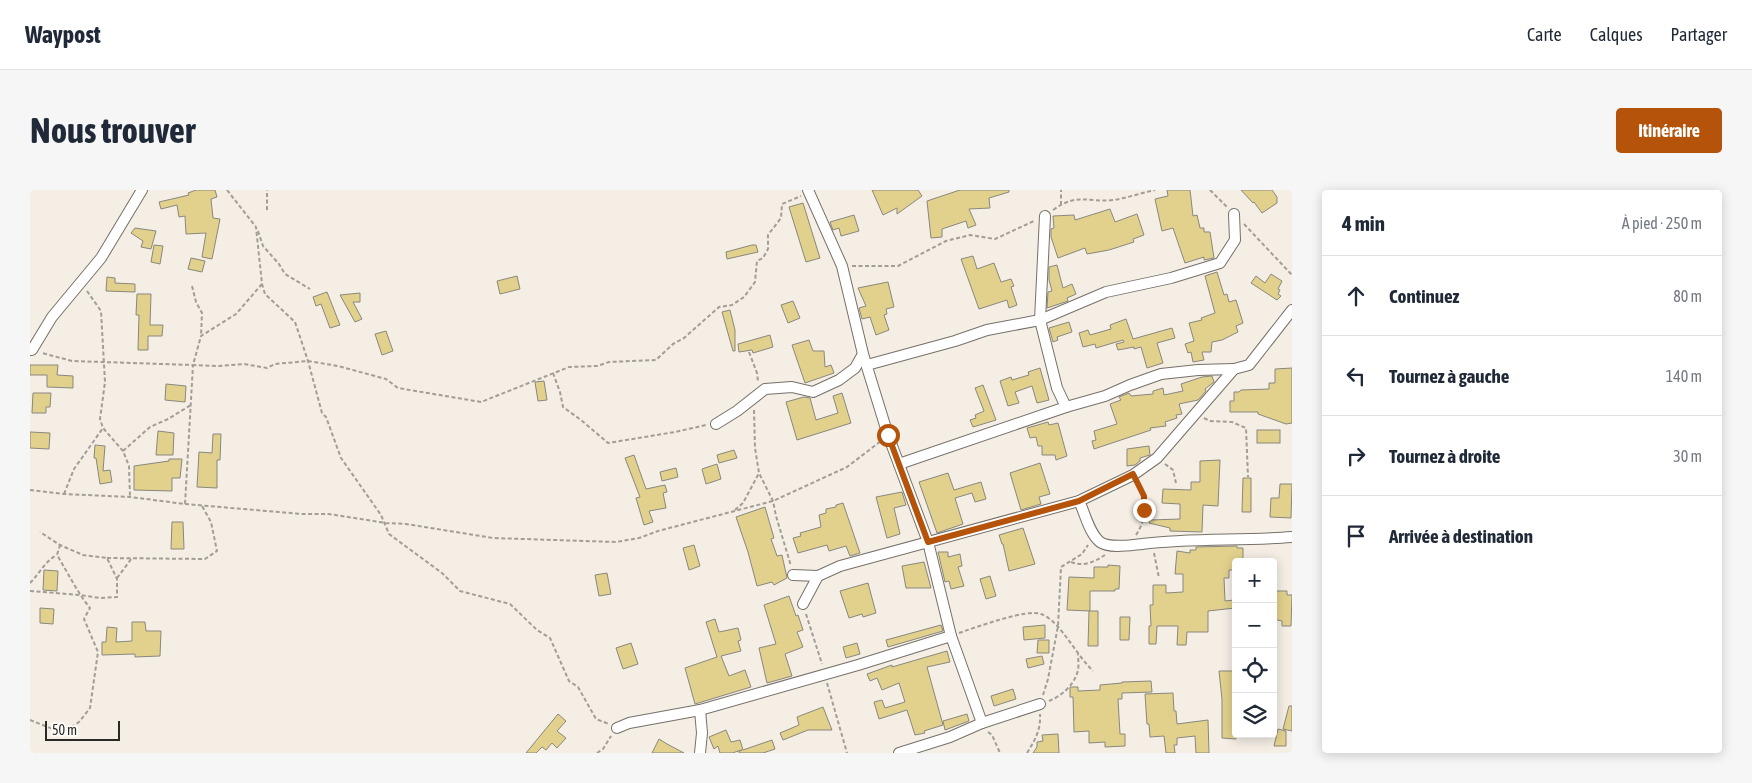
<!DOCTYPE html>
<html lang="fr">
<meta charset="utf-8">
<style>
:root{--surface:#fff;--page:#f6f6f7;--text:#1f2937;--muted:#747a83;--line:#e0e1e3;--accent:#b45309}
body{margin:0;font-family:"Asap Condensed",sans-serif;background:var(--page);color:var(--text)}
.controls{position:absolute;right:15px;bottom:15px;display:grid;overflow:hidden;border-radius:5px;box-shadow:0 2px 12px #0003}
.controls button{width:45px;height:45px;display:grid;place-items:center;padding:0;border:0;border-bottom:1px solid var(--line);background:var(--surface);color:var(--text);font:25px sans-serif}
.scale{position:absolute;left:15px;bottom:12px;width:75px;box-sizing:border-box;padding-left:5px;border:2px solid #2b2926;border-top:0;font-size:14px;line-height:18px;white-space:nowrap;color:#2b2926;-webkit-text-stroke:4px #fefcf8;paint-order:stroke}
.stop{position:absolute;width:15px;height:15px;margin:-11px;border:4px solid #b45309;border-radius:50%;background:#fff}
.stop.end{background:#b45309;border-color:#fff;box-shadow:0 1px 5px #0008}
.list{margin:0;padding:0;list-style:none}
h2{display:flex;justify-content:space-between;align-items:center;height:65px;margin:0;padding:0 20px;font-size:21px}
h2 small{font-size:16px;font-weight:400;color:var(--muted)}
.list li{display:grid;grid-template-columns:32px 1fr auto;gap:15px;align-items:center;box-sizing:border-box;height:80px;padding:0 20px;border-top:1px solid var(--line)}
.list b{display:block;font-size:19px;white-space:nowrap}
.list em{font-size:16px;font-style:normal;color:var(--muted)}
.icon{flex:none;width:28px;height:28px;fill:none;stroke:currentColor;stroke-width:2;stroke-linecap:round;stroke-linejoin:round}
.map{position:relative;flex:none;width:1262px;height:563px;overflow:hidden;border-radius:5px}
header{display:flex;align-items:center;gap:30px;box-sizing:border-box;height:70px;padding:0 25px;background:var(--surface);border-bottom:1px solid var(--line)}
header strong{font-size:24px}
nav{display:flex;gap:28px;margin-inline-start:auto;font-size:18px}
.intro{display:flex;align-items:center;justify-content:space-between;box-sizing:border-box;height:120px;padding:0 30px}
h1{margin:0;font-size:35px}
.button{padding:12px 22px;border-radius:5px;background:var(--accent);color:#fff;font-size:18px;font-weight:700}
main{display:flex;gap:30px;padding:0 30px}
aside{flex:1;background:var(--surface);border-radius:5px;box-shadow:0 2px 12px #0003}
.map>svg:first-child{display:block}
.building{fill:#e2d18d;stroke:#89877e}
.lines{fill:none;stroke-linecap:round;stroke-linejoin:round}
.street-casing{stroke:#767069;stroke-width:12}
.path{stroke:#a29d97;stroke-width:2;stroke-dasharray:4 2.5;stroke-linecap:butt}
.street{stroke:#fff;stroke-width:10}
.route{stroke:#b45309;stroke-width:6}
</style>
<header>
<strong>Waypost</strong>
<nav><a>Carte</a><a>Calques</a><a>Partager</a></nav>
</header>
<div class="intro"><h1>Nous trouver</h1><a class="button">Itinéraire</a></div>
<main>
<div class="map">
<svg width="1262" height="563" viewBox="0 0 1262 563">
<rect width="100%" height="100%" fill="#f4eee5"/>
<g class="building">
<path d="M166,0H185L187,7L181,9L183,28L190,29L182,69L172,67L176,43L156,44L155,26L149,27L147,15L131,19L129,12L159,5L158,3Z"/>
<path d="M842,0H888L892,6L867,24V18L853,25Z"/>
<path d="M930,0H979V2L959,8L960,18L939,19L946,35L938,38L936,31L912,39V47L901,48L897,11Z"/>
<path d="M1137,0H1160L1163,26L1167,25L1170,38H1174V42H1180L1184,68L1174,70V67L1155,73L1143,38L1132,41L1125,9L1138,6Z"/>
<path d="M1211,0H1242L1247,7V13L1232,23L1224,12L1223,13Z"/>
<path d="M773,13L790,68L776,72L759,17Z"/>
<path d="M1080,19L1085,32L1107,24L1114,45L1103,49L1104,52L1079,60L1057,64L1055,58L1028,68L1021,47V39L1024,38L1023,26L1044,25L1045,30Z"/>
<path d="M824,25L829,41L811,46L809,38L803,40L800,32Z"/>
<path d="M105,38L126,41L121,59L111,57L113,51L101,43Z"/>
<path d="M124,55L133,56L130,74L121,72Z"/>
<path d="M722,55H726L728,62L697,69L696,62Z"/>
<path d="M943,66L947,79L964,73L971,92L981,89L984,96L981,97L987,115L979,118L977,110L949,119L931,69Z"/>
<path d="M161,68L175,71L172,82L158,79Z"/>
<path d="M1027,75L1033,98L1042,94L1046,104L1037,108L1038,111L1017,118L1018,102L1022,101L1019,90V77Z"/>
<path d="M1187,82L1194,105L1197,104L1199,112L1206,110L1213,133L1206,136L1208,142L1192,150L1182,152L1181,162H1172L1174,170L1163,172L1161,162L1158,163L1155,154L1164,151L1159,133L1172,130L1171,128L1185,123L1175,86Z"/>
<path d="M1241,84L1252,91L1248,99L1250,100L1248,104L1251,106L1247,110L1221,93L1226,86L1235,93Z"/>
<path d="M487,86L490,99L470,104L467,91Z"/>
<path d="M77,87L85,88V93L105,94V102L76,101Z"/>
<path d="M858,92L864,117L856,119L857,124L854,125L859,140L846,145L840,127L832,129L829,118L836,116L828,98Z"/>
<path d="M297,102L310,135L300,138L291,114L286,116L283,107Z"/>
<path d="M330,103V112H323L332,129L325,132L310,105Z"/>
<path d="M107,104H121L120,135H133L132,146H118V160H108L109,125H106Z"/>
<path d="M763,111L770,128L758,133L751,115Z"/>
<path d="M700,120L705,140V161H703L692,122Z"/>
<path d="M1096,129L1103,149L1142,138L1145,148L1127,153L1133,173L1117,178L1111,157L1104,159V157L1088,160L1086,154L1094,152L1093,150L1066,158L1065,154L1053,157L1049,143L1058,140L1060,145L1081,139L1080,135Z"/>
<path d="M1039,132L1042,142L1027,147L1028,150L1023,152L1019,138Z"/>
<path d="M356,141L363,161L352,165L345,144Z"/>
<path d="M740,145L743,157L723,163L722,160L709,162L708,154Z"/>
<path d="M779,150L783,161H794L795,177L801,175L804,183L775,193L762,155Z"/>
<path d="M0,175H28L27,185L43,186V198L17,197V185H0Z"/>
<path d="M1010,178L1019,210L1007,213L1002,196L985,202L989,213L978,216L970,191L981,187L982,190L999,185L998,182Z"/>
<path d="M1262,178V233L1256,234L1228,224V222H1200V211H1204V202H1209L1211,200L1239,199V193H1245V179Z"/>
<path d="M1182,186L1184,192L1175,199L1176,201L1168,210L1149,214L1152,224L1146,225L1147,228L1135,232L1136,236L1120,238L1121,240L1064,259L1062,251L1066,250L1064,241L1087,234L1080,214L1091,210L1089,207L1099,203L1101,206L1123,204V201L1133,198L1134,205L1153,201L1151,194L1172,187Z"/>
<path d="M514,191L517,210L508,211L505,192Z"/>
<path d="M136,194L156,196L155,212L135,210Z"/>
<path d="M953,195L966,230L943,237L940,230L946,228L945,225L954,221L945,198Z"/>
<path d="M3,203H21L20,217H16V223H2Z"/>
<path d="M812,203L821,233L767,250L756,212L774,207L780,208L786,230L808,223L803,206Z"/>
<path d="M1018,232L1019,235L1028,233L1037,266L1026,270L1025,265H1012V256H1008L1006,247L1000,248L997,238Z"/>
<rect x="1227" y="240" width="23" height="13"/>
<path d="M128,241L144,243L143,265H126Z"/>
<path d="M0,242L20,243L19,259L0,258Z"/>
<path d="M183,244H191L190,270H187V298L167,297L169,262L182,263Z"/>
<path d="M65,255L75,256L73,281L80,280L82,292L70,294L66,268H64Z"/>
<path d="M1119,256L1120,265L1110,268V271L1105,275L1097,276V259Z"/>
<path d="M704,260L707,268L689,273L687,265Z"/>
<path d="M604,265L616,299L635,295L637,302L633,303L636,318L619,321L623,332L614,335L606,308L610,307L595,268Z"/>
<path d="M139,269H152L150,288H142V301L104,300V276L139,271Z"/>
<path d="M1190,270L1188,316L1173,315L1172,342L1140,341V338L1119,333L1120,330L1150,329V314L1132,313L1133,299L1161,300V292H1170V271Z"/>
<path d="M1010,273L1020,304L1009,307L1011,314L991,320L980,283Z"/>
<path d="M687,274L691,289L676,294L672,279Z"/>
<path d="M646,278L648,287L632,291L630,282Z"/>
<path d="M918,283L924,300L951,292L956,309L945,312L942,303L925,308L933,334L907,343L889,292Z"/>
<path d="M1213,288H1221V322H1212Z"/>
<path d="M1250,294H1262L1261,328L1240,327L1241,308H1249Z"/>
<path d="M872,302L876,315L864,318L870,344L857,348L846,307Z"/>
<path d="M813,313L830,363L820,366L816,356L799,361L797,355L768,363L763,348L771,346L770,343L791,337L789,325L796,323V319L806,317V315Z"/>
<path d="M735,317L744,348L741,349L747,366L752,365L757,388L744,395L742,392L727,396L718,362L706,327Z"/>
<path d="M142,332H153L154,359H141Z"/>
<path d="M993,338L1005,374L979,381L973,354H972L969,345Z"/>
<path d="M664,355L670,376L659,380L653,358Z"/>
<path d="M1207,356V358H1213V372H1206V380H1199V388H1194L1195,411L1204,410L1205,418L1178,421V442H1157L1156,455H1147L1148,436H1127L1126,454H1119V436H1121L1120,415H1123V395H1136V403L1153,402V384H1145L1147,361L1160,363V360H1166V357Z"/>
<path d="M908,362H918V367L930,364L932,376L928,377L934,396L921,399L919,391L915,392Z"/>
<path d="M894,372L901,398H876L872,376Z"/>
<path d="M1078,375L1090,376L1089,399H1085V401H1060V421L1037,420L1039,387L1064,388V377H1078Z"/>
<path d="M14,380L28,381L27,401L13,400Z"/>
<path d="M577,383L581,404L569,406L565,385Z"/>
<path d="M960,386L966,406L956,409L950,389Z"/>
<path d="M838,393L846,423L833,427L832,424L819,428L810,401Z"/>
<path d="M1243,401H1257V405H1262L1261,436H1252V431L1243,429Z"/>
<path d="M759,406L766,426L768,425L773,440L767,442L773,457L755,464L762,486L737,493L729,458L746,454L734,415Z"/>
<path d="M10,418L24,419L23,434L10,433Z"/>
<path d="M1059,421H1068V456H1058Z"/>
<path d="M1090,427H1100L1099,450H1090Z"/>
<path d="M685,429L689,442L708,438L711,450L708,451L711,461L691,466L699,486L715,480L721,497L665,514L655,478L687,467L676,432Z"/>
<path d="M102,432H115L116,441H131L130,466L105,467V464L72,465V452H76L77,437L87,438L86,452L102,451Z"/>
<path d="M911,435L913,441L858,457L856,450Z"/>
<path d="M1015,435V448L994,450L993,437Z"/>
<path d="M1008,450H1019V463H1007Z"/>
<path d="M601,453L608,474L593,479L586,458Z"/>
<path d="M827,453L830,464L816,468L813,457Z"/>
<path d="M917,461L920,472L897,477L913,535L894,541L895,543L885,545L877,520L849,529L844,512L852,510L855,518L875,512L869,493L852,500L847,488L840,491L837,484L862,475V477Z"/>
<path d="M1012,466L1014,474L998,478L996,469Z"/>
<path d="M1189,481H1204L1206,483V549L1192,548V509Z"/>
<path d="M1121,491L1122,502L1092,503V509H1088L1090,544H1095V556L1075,557V552L1059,553V541L1044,542L1043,507H1040V497H1048V501L1070,500V495L1092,493V492Z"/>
<path d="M983,499L986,509L964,516L961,506Z"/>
<path d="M1143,503L1144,521H1146L1147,534L1178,530L1179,563H1166L1165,546L1147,548V555H1144L1145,563H1136L1134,546L1120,547L1119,534H1117L1115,504Z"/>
<path d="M1259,516H1262V541L1253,539Z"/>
<path d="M793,517L802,540H778L753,550L750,543L769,535L767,527Z"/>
<path d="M528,524L536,531L527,541L536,548L527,558L522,553L516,560L512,557L506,563H496Z"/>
<path d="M937,524L939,531L915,540L913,531Z"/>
<path d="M1248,539L1256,541V556H1244Z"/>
<path d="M696,540L701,552L710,550L713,560L742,550L745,559L733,563H709V561L712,560L702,563H690L688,556L684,559L679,547Z"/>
<path d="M1028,544L1029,563H1003L1007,557V552L1013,551L1012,545Z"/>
<path d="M629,549L637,554L654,563H622Z"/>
</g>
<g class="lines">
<defs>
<g id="street">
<path d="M778,0L812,76L833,164L858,245L898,352L921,446L952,533L1010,514"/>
<path d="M1015,26L1010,130L1027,198L1036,217"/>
<path d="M0,160H2L22,127L71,68L112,0"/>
<path d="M837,175L925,151L957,140L1010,130L1076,102L1141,88L1190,73L1205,50L1204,24"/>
<path d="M686,234L707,221L735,199L762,197L783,202L809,190L825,178L833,164"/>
<path d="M869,274L1036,217L1075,206L1100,195L1131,184L1168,180L1204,179"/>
<path d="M1049,311C1055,323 1059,343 1070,352C1080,359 1101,355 1112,354C1162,348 1212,351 1262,347"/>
<path d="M763,385L788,386"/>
<path d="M773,414L788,386L810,376L1049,311L1103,285L1127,268L1204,179L1219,175L1262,120"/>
<path d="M670,520L672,543L670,563"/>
<path d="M587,538L599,533L670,520L828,475L921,446"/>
<path d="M869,563L920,547L952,533"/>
</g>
</defs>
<use href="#street" class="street-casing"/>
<g class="path">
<path d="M197,0L226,37L232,94L235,104L265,132L278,171L292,223L296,227L311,268L351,325L359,344L412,383L430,401L480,414L507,440L520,448L539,491L548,497L566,529L579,534"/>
<path d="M1180,0L1198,18"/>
<path d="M1031,15V0"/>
<path d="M237,20V0"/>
<path d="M1023,20C1048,2 1057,13 1083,10C1097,8 1111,3 1125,0"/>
<path d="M1214,34L1262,85"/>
<path d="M228,41L233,56L249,74L255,84L280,99"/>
<path d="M822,76H868L916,51L940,45L965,49L1004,31"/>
<path d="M232,94L206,124L171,146L163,175L188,176L214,174L237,178L245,174L278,171L308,176L356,189L368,198L451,212L539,177L567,176L579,172L626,170L643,154L654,148L689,117L702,115L714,107L725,92L727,71L733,68L738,59V45L751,28L752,14L771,6"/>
<path d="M162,96L166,112L172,123L171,146"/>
<path d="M57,101L71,121L75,192L70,229L73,238L93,261L99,276L100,307"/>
<path d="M719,162L727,183L728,191"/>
<path d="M523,183L530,202L533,217L551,230L578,253L645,242L676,235"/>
<path d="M724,220L725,258L729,283L743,311L746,326L761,376"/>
<path d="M1174,228L1180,231L1202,232L1216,238L1218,287"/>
<path d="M93,261L120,237L138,229L161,215"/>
<path d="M1135,274L1143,280L1146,293"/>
<path d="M0,300L34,304L100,307L155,314L163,175L42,171L12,163"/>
<path d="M34,304L44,279L73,238"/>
<path d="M155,314L272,324H299L356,333L376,334L463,348L586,352L609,348L628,341L743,311L817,277L851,251"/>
<path d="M705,320L713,313L729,283"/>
<path d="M1106,345C1117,329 1116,310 1108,293"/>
<path d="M1124,363L1129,388"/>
<path d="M77,368L175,369L187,361L181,332L172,316"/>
<path d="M1041,372C1054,377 1064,372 1075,365"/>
<path d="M87,388L102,368"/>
<path d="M0,393C10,383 15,371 27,365"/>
<path d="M0,401L50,405L70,408L87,407V389L77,368L53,365L30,355L10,342"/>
<path d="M776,424L792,474"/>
<path d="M929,443C944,438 998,418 1011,424C1017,426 1025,433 1029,438C1041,452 1050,468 1063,481"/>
<path d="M797,493L817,563"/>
<path d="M1013,505L1018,489L1028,436L1031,377L1052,364L1058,355"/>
<path d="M1019,511C1032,506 1045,494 1048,480C1049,475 1048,468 1048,464"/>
<path d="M0,530L33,543L49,532L60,518L68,462L54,429L60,418C47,402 38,383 27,365L30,355"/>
<path d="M958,542L962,545L970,563"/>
<path d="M567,563L573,559L581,546"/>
<path d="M997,563C1005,550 1011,540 1010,524"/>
</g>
<use href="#street" class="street"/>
</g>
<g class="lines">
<path class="route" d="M858,245L898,352L1049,311L1103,284L1114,306V320"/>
</g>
</svg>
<div class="controls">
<button>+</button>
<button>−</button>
<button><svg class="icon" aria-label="locate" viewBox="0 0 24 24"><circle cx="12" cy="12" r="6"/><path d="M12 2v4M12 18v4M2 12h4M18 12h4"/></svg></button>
<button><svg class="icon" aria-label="layers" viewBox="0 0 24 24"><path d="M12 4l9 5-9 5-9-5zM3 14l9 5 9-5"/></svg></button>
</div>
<div class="scale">50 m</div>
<div class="stop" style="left:858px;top:245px"></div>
<div class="stop end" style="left:1114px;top:320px"></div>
</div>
<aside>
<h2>4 min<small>À pied · 250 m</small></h2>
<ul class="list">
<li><svg class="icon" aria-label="ahead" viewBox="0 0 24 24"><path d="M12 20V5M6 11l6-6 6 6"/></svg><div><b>Continuez</b></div><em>80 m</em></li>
<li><svg class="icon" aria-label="left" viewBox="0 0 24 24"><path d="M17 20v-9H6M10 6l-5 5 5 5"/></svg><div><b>Tournez à gauche</b></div><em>140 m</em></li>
<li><svg class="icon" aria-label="right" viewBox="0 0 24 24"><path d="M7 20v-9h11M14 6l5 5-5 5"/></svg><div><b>Tournez à droite</b></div><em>30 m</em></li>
<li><svg class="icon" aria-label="arrive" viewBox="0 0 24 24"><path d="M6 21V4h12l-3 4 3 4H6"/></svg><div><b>Arrivée à destination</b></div></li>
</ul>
</aside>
</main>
